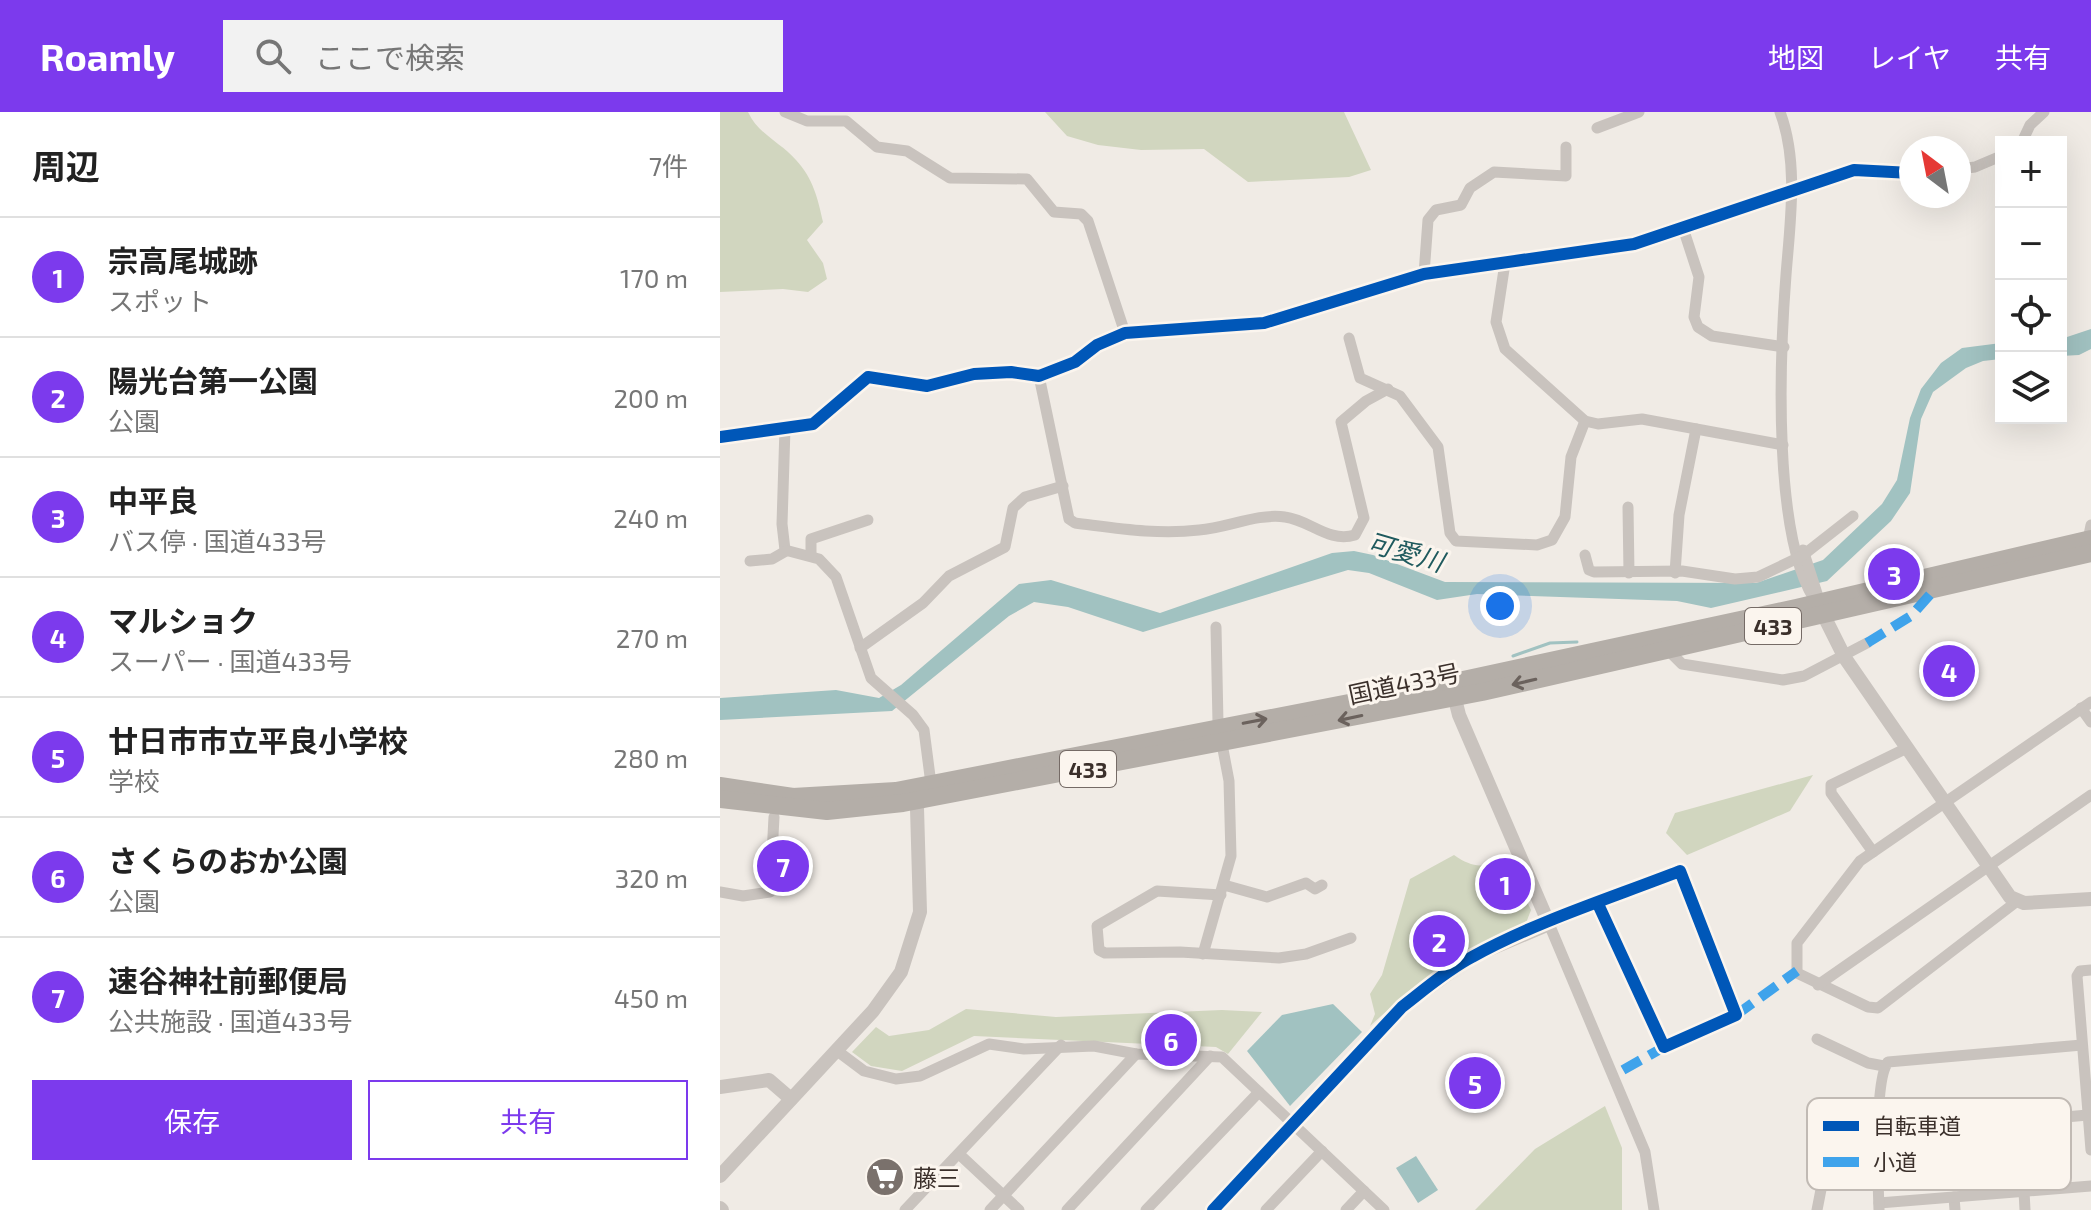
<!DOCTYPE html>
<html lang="ja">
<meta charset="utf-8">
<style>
:root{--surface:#fff;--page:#f2f2f2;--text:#222;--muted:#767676;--line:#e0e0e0;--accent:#7c3aed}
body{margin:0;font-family:"Exo 2","Noto Sans JP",sans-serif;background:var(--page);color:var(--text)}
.controls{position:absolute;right:24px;top:24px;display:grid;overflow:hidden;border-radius:0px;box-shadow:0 8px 32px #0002}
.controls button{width:72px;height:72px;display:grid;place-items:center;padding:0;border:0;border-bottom:2px solid var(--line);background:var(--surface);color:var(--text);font:40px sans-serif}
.compass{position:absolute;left:1179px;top:24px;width:72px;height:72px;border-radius:50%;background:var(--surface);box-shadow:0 8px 32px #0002;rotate:328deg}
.you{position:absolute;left:780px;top:494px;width:28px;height:28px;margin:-20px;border:6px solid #fff;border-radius:50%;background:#1a73e8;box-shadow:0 0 0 12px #1a73e833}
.badge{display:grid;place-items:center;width:52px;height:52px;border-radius:50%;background:var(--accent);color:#fff;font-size:26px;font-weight:700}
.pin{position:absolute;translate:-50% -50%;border:4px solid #fff;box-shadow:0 2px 8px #0006}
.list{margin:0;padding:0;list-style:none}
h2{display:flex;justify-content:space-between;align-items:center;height:104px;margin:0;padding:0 32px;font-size:34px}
h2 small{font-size:26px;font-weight:400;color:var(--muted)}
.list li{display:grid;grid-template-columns:52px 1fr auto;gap:24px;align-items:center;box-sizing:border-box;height:120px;padding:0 32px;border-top:2px solid var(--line)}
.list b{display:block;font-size:30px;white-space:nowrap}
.list p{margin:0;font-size:26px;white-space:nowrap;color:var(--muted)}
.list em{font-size:26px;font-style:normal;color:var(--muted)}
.actions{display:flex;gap:16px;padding:24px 32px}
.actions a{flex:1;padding:18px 0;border:2px solid var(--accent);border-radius:0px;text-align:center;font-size:28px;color:var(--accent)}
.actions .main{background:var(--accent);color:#fff}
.icon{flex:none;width:44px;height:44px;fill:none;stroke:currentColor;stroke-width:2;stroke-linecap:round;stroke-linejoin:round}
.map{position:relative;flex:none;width:1371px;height:1098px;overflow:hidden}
header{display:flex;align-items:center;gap:48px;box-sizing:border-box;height:112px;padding:0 40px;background:var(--accent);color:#fff}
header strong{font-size:38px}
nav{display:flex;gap:44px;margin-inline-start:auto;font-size:28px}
.search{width:560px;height:72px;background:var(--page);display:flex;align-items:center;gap:20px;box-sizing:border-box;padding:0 28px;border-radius:0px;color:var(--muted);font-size:30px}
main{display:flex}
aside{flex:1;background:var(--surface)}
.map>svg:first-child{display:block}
.green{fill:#d1d6bf}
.water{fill:#a1c2c1}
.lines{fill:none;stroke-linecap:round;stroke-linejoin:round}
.stream{stroke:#a1c2c1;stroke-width:3}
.minor{stroke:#c9c3be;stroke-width:11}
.tertiary{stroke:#c9c3be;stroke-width:14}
.trunk{stroke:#b4aea8;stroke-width:18}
.quiet{stroke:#3fa3eb;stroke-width:10;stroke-dasharray:20 10;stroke-linecap:butt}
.cycleway-casing{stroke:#fbf5ee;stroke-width:17}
.cycleway{stroke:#0057b8;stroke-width:12}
.oneway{stroke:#6b625d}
.labels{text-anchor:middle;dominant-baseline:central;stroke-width:6;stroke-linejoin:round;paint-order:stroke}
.shield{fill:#fbf5ee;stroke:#756b66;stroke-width:2}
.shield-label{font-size:22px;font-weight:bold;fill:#3b302b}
.street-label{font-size:24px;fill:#3b302b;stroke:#fbf5ee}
.poi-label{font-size:24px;fill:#3b302b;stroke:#fbf5ee;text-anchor:start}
.water-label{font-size:26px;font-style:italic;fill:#1f5a5e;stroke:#fbf5ee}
.key{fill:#fbf5ee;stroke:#c1bab4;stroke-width:2}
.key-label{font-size:22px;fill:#3b302b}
</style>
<header>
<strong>Roamly</strong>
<div class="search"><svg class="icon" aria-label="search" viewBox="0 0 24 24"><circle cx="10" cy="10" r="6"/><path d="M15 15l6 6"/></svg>ここで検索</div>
<nav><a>地図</a><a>レイヤ</a><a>共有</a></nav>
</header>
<main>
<aside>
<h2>周辺<small>7件</small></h2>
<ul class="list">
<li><span class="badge">1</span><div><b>宗高尾城跡</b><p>スポット</p></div><em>170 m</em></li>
<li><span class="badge">2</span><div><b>陽光台第一公園</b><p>公園</p></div><em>200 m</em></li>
<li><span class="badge">3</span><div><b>中平良</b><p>バス停 · 国道433号</p></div><em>240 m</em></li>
<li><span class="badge">4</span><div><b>マルショク</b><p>スーパー · 国道433号</p></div><em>270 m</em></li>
<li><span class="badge">5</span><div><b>廿日市市立平良小学校</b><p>学校</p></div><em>280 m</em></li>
<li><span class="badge">6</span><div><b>さくらのおか公園</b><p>公園</p></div><em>320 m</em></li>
<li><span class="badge">7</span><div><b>速谷神社前郵便局</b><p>公共施設 · 国道433号</p></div><em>450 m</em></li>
</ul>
<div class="actions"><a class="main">保存</a><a>共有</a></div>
</aside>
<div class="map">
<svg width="1371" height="1098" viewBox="0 0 1371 1098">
<rect width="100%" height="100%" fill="#f0ebe5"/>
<g class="green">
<path d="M0,0H28C38,22 60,30 76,48C93,66 98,87 103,110L87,128L103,151L107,167L88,180L63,177L0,180Z"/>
<path d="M325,0H624L651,58L629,65L528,70L484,37L421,38L378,33L347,24Z"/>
<path d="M1093,663L1070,699L967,743L946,721L955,701Z"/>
<path d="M734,743C754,757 765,756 786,745L811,798L806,811C746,836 698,870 650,914L655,902L650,882L662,863L690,767Z"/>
<path d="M246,897L336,905L502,898L542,900L508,942L496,935L254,924L182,959L151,954L132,940L156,915L169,924L209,918Z"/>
<path d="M885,994L902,1036V1098H755L815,1037Z"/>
</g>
<g class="water">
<path d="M1371,217V237L1359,243L1341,244V227Z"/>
<path d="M1281,231V247L1263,249L1246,256L1213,280L1201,307L1190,381L1171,409L1107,469L991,496L957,489L757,482L717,488L649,461L628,458L423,520L348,495L314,490L289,504L172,599L0,608V586L116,578L159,586L181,573L299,472L331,468L440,501L612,441L634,439L653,443L725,470L1036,471L1103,448L1162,392L1177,368L1190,306L1201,277L1221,251L1242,236Z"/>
<path d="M613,892L642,920L570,994L527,939L562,903Z"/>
<path d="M696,1044L718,1078L698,1091L676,1056Z"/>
</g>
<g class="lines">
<path class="stream" d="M793,544L830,531L857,530"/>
<g class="minor">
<path d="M65,0L87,9H126L157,35L187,39L230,66L307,67L334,100L361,102L368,109L405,221"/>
<path d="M1060,0C1079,50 1070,111 1066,163C1060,241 1051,433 1099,494"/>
<path d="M877,16L919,0"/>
<path d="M1302,30L1310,13L1324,0"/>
<path d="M1239,57L1255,55L1281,44"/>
<path d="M963,116L979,165L974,205L978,215L992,224L1064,235"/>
<path d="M785,151L776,210L785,237L865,309L878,312L922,307L1063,333"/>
<path d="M704,162L708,108L716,98L741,93L750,76L774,60L846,64V35"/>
<path d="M629,226L640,266L680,284L718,335L730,421L736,429L817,433L832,428L845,405L851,345L865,309"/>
<path d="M319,264L349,407L355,411C396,416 437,423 479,418C507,416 537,401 565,405C590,408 608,431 635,423L644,406L621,310L646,289L668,277"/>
<path d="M65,316L62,412L65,438L99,447L116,465L151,566L193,603L204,618L211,672"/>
<path d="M0,325L93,312L148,265L207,274L254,262L291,260L319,264L355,250L377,233L405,221L544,211L704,162L914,132L1134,58L1191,61"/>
<path d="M908,395L909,461"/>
<path d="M1367,433L1371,413"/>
<path d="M1083,438L1101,494"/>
<path d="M91,443V427L148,408"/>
<path d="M865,443L869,458L874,460L962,459L1015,467L1038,465L1082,444L1133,404"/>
<path d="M30,449L52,447L66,439"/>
<path d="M955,461L959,403L976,317"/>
<path d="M140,536L203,491L229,464L285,435L293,396L305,385L343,374"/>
<path d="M948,538L962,552L1063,568L1084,564L1147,531"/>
<path d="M1361,596L1371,610"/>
<path d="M1153,740L1111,681V673L1187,636"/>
<path d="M504,773L547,785L586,771L595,777L602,773"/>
<path d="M0,780L23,784L50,780L54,705"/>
<path d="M501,783L437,779L377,814L379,838L385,841L460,840L559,846L586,842L631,826"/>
<path d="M1296,790L1158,896L1148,895L1077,861V831L1140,749L1371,590"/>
<path d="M878,792L944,935L1016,903L960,759C916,776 872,793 829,812L925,1040L934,1098"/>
<path d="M483,842L511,744L509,669L498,611L496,515"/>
<path d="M1371,858L1360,859L1357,864L1371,1038"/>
<path d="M1098,873L1371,683"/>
<path d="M1097,927L1148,951L1164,954"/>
<path d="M116,938L144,959L176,967L200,964L269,932L304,937L374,934L416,942L502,945L664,1098"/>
<path d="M1161,1021L1368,1003"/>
<path d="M239,1042L299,1098"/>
<path d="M1304,1079L1305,1098"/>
<path d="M1234,1085L1235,1098"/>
<path d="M1159,1091L1371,1074"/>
<path d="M185,1098L341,933"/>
<path d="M270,1098L416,942"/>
<path d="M347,1098L490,944"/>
<path d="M426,1098L539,980"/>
<path d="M546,1098L602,1039"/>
<path d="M626,1098L644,1079"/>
<path d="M1097,1098L1116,1001L1121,994L1157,993"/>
<path d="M1159,1098C1158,1070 1154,968 1168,950L1362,933"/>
</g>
<g class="tertiary">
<path d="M1103,502L1125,546L1290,785L1304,791L1371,787"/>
<path d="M0,975L49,968L71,987"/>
<path d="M0,1064L153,899L181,860L200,800L197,696L201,681"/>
<path d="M0,1096L2,1098"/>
<path d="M493,1098L682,895L751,845L829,812L739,603L733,579"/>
</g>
<g class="trunk">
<path d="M0,674L73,685L176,679L706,576L1076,496L1371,427"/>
<path d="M0,687L107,699L183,691L762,580L1371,441"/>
</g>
<g class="quiet">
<path d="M1147,531L1191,504L1215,477"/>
<path d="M1016,903L1077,859"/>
<path d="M903,958L944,935"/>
</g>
<defs>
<g id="cycleway">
<path d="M0,325L93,312L148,265L207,274L254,262L291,260L319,264L355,250L377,233L405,221L544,211L704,162L914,132L1134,58L1191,61"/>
<path d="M493,1098L682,895C704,878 727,858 752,845C817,809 891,786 960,759L1016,903L944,935L878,792"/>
</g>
</defs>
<use href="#cycleway" class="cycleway-casing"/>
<use href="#cycleway" class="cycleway"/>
</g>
<defs><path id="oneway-shaft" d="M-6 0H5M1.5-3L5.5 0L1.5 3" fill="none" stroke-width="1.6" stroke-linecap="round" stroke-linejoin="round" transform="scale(2)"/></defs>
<g class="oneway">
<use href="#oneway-shaft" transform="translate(804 570) rotate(167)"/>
<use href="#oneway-shaft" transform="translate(630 606) rotate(168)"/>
<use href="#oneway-shaft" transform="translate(535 609) rotate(-11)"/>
</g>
<defs>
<symbol id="supermarket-disc" viewBox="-11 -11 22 22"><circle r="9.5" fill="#7a716c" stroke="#fbf5ee"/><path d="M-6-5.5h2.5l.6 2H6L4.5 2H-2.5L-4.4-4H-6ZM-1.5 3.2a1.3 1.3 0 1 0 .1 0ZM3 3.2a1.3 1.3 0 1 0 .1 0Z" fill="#fff"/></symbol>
</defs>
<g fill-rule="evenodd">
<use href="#supermarket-disc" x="143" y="1043" width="44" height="44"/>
</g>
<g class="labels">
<g class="shield">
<rect x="1025" y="496" width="56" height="36" rx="6"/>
<rect x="340" y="639" width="56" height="36" rx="6"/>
</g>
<g class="shield-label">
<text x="1053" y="514">433</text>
<text x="368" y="657">433</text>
</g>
<g class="street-label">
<text transform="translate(684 571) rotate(-12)">国道433号</text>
</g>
<g class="poi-label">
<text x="193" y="1065">藤三</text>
</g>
<g class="water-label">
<text transform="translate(686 439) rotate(16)">可愛川</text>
</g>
</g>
<rect x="1087" y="986" width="264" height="92" rx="12" class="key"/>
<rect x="1103" y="1009" width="36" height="10" fill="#0057b8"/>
<rect x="1103" y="1045" width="36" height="10" fill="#3fa3eb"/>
<g class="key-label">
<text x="1153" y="1022">自転車道</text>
<text x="1153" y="1058">小道</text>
</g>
</svg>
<div class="controls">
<button>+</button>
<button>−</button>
<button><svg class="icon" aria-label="locate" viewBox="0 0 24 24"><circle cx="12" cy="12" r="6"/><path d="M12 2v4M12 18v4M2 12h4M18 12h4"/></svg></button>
<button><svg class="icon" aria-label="layers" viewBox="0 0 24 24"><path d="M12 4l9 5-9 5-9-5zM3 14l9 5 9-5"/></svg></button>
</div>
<svg class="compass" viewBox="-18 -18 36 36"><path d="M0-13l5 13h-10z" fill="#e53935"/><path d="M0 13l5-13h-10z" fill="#767676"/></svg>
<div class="you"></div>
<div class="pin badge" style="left:785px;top:772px">1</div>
<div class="pin badge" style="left:719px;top:829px">2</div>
<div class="pin badge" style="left:1174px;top:462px">3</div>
<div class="pin badge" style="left:1229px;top:559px">4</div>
<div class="pin badge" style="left:755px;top:971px">5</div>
<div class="pin badge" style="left:451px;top:928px">6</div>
<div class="pin badge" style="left:63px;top:754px">7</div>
</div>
</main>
